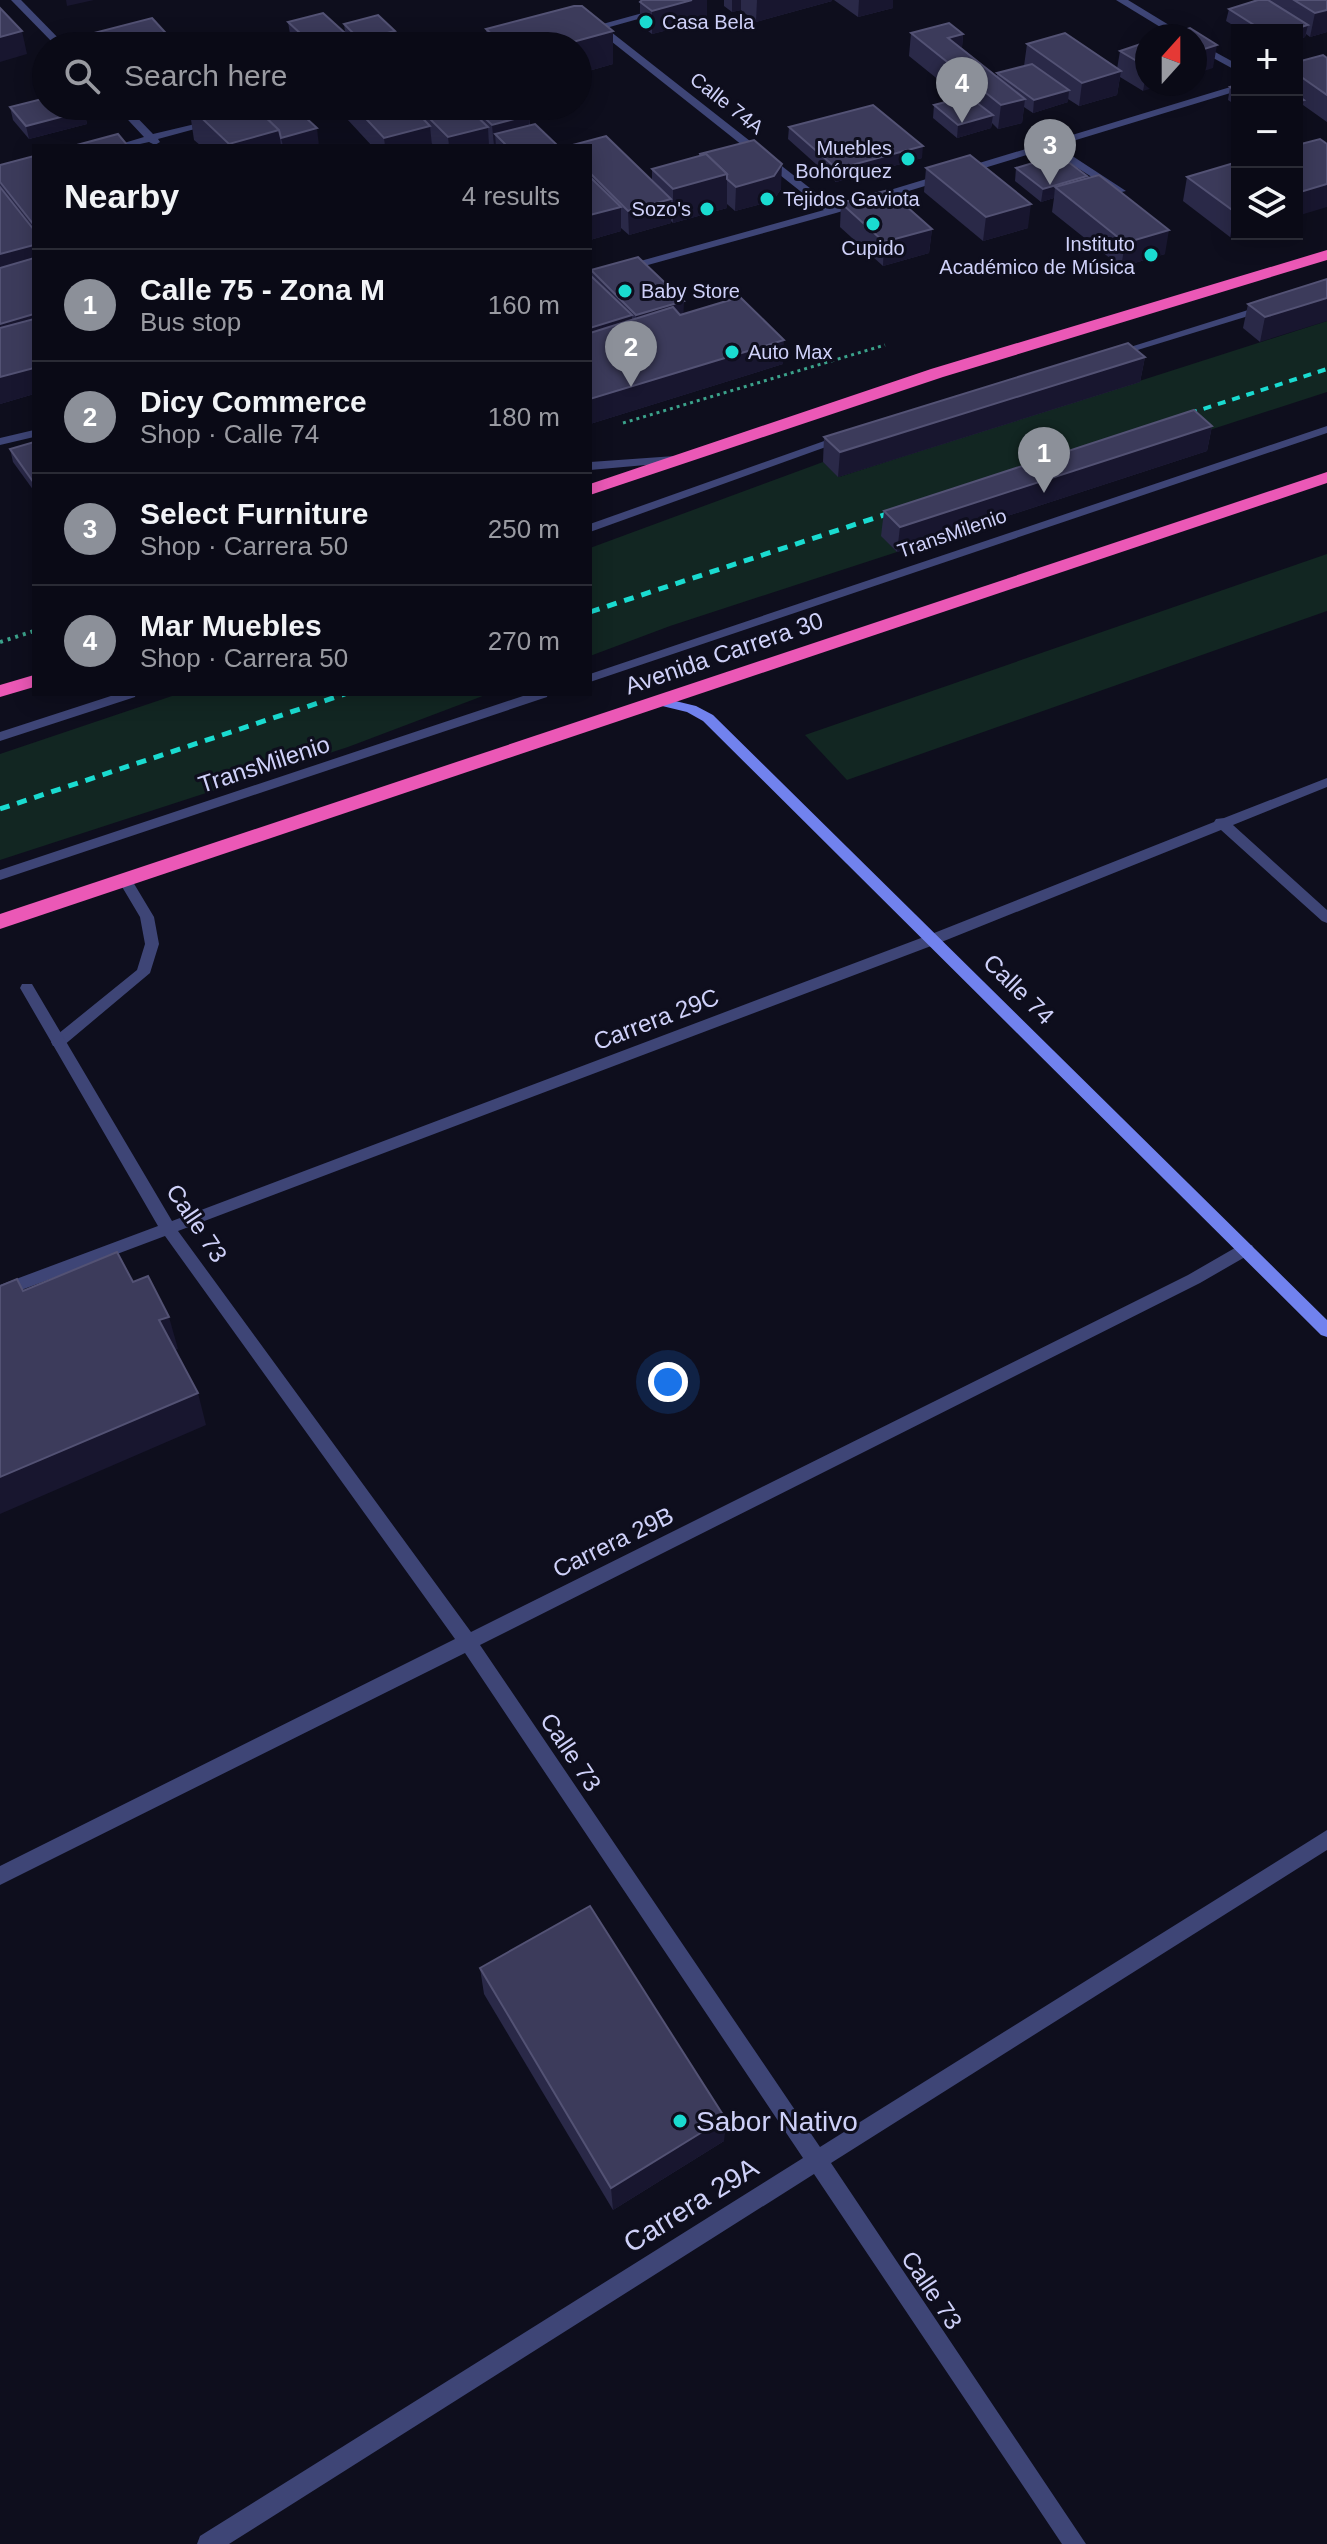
<!DOCTYPE html>
<meta charset="utf-8">
<style>
:root{--surface:#0a0a16;--page:#181823;--text:#f1f3f6;--muted:#999aa1;--line:#2a2b35;--accent:#8c9099}
body{margin:0;font-family:Helvetica,sans-serif;background:var(--page);color:var(--text)}
.controls{position:absolute;right:24px;top:24px;display:grid;overflow:hidden;border-radius:0px;box-shadow:0 4px 20px #0003}
.controls button{width:72px;height:72px;display:grid;place-items:center;padding:0;border:0;border-bottom:2px solid var(--line);background:var(--surface);color:var(--text);font:40px sans-serif}
.compass{position:absolute;left:1135px;top:24px;width:72px;height:72px;border-radius:50%;background:var(--surface);box-shadow:0 4px 20px #0003;rotate:21deg}
.you{position:absolute;left:668px;top:1382px;width:28px;height:28px;margin:-20px;border:6px solid #fff;border-radius:50%;background:#1a73e8;box-shadow:0 0 0 12px #1a73e833}
.badge{display:grid;place-items:center;width:52px;height:52px;border-radius:50%;background:var(--accent);color:#fff;font-size:26px;font-weight:700}
.pin{position:absolute;translate:-50% -66px;filter:drop-shadow(0 2px 4px #0008)}
.pin::after{content:'';position:absolute;top:42px;width:28px;height:24px;background:inherit;clip-path:polygon(0 0,100% 0,50% 100%)}
.list{margin:0;padding:0;list-style:none}
h2{display:flex;justify-content:space-between;align-items:center;height:104px;margin:0;padding:0 32px;font-size:34px}
h2 small{font-size:26px;font-weight:400;color:var(--muted)}
.list li{display:grid;grid-template-columns:52px 1fr auto;gap:24px;align-items:center;box-sizing:border-box;height:112px;padding:0 32px;border-top:2px solid var(--line)}
.list b{display:block;font-size:30px;white-space:nowrap}
.list p{margin:0;font-size:26px;white-space:nowrap;color:var(--muted)}
.list em{font-size:26px;font-style:normal;color:var(--muted)}
.icon{flex:none;width:44px;height:44px;fill:none;stroke:currentColor;stroke-width:2;stroke-linecap:round;stroke-linejoin:round}
.map{position:relative;flex:none;width:1327px;height:2544px;overflow:hidden}
.search{position:absolute;background:var(--surface);box-shadow:0 4px 20px #0003;left:32px;top:32px;width:560px;height:88px;display:flex;align-items:center;gap:20px;box-sizing:border-box;padding:0 28px;border-radius:44px;color:var(--muted);font-size:30px}
.panel{position:absolute;background:var(--surface);box-shadow:0 4px 20px #0003;left:32px;top:144px;width:560px;height:552px;border-radius:0px}
.map>svg:first-child{display:block}
.green{fill:#122622}
.lines{fill:none;stroke-linecap:round;stroke-linejoin:round}
.path-far1{stroke:#3ba28b;stroke-width:3;stroke-dasharray:3 4;stroke-linecap:butt}
.path{stroke:#3ba28b;stroke-width:4;stroke-dasharray:3 5;stroke-linecap:butt}
.lane{fill:#3e4576;fill-rule:evenodd}
.street{fill:#3e4576;fill-rule:evenodd}
.secondary{fill:#7182ee;fill-rule:evenodd}
.highway{fill:#eb58b6;fill-rule:evenodd}
.rail-far1{stroke:#1adbd0;stroke-width:4;stroke-dasharray:8 7;stroke-linecap:butt}
.rail{stroke:#1adbd0;stroke-width:5;stroke-dasharray:10 8;stroke-linecap:butt}
.wall{fill:#2a2948}
.shaded-wall{fill:#18162f}
.building{fill:#3c3b5b;stroke:#535274;stroke-width:2}
.poi-dot{fill:#1adbd0;stroke:#0e0e1d;stroke-width:3}
.labels{text-anchor:middle;dominant-baseline:central;stroke-width:6;stroke-linejoin:round;paint-order:stroke}
.far-poi-label{font-size:20px;fill:#cfd1f9;stroke:#0e0e1d;text-anchor:start}
.far-street-label{font-size:20px;fill:#cfd1f9;stroke:#0e0e1d}
.street-label{font-size:24px;fill:#cfd1f9;stroke:#0e0e1d}
.near-poi-label{font-size:28px;fill:#cfd1f9;stroke:#0e0e1d;text-anchor:start}
.near-street-label{font-size:28px;fill:#cfd1f9;stroke:#0e0e1d}
</style>
<div class="map">
<svg width="1327" height="2544" viewBox="0 0 1327 2544">
<rect width="100%" height="100%" fill="#0e0e1d"/>
<g class="green">
<path d="M1327,321V392L882,536L897,552L670,626L590,656V548L823,462L839,477Z"/>
<path d="M1327,554V611L847,780L805,735Z"/>
<path d="M178,694H488L348,747L0,860V754Z"/>
</g>
<g class="lines">
<path class="path-far1" d="M623,423L885,345"/>
<path class="path" d="M0,642L34,631"/>
<g class="lane">
<path d="M1046,144H1054L1126,191L1117,193L1046,148Z"/>
<path d="M1264,305L1269,308L1268,310L1118,356L1108,354Z"/>
<path d="M1327,426V433L590,682V674Z"/>
<path d="M844,434L850,437L848,439L590,532V524Z"/>
<path d="M117,694H136L135,697L0,741V732Z"/>
<path d="M529,694H548L547,697L0,880V870Z"/>
<path d="M125,875L130,877L154,917L159,944L150,973L63,1046H53L51,1042L53,1038L137,970L145,944L140,917L118,880Z"/>
</g>
<g class="street">
<path d="M11,0H21L66,46H56Z"/>
<path d="M690,0H706L606,28L834,207L1237,85V91L836,213L590,281V275L824,210L597,30L588,28Z"/>
<path d="M1116,0H1128L1187,36H1175Z"/>
<path d="M1195,41L1237,64V71L1195,48Z"/>
<path d="M115,106H126L153,134L212,120L217,123L158,139L160,142L155,145L149,142L131,146H114L144,137Z"/>
<path d="M34,430V437L0,445V438Z"/>
<path d="M675,456L681,460L679,462L590,470V462Z"/>
<path d="M1327,778V787L1233,825L1327,910V923L1322,921L1221,830L939,943L178,1231L471,1632L1188,1275L1240,1245H1252L1254,1249L1252,1253L1200,1283L480,1645L820,2147L1327,1830V1850L831,2163L1086,2544H1062L814,2174L229,2544H197L200,2536L803,2158L465,1653L0,1885V1866L455,1639L165,1236L0,1298V1285L158,1226L20,988L22,984H32L172,1221L929,935L1214,822L1216,819L1224,818Z"/>
</g>
<path class="secondary" d="M663,698L696,706L713,715L1327,1320V1337L1321,1335L703,721L687,712L658,705L656,702Z"/>
<g class="highway">
<path d="M1327,250V260L943,377L590,495V484L931,369Z"/>
<path d="M1327,472V483L0,929V914Z"/>
<path d="M34,675V687L0,697V685Z"/>
</g>
<path class="rail-far1" d="M1175,418L1327,369"/>
<g class="rail">
<path d="M590,612L905,508"/>
<path d="M0,809L345,694"/>
</g>
</g>
<g class="wall">
<path d="M724,0H832V1L756,22L741,10L732,12L724,6Z"/>
<path d="M834,0H893V8L858,17Z"/>
<path d="M1253,0H1327V32L1310,37L1306,34L1305,37L1297,40V30H1241L1226,21L1229,9L1255,1Z"/>
<path d="M640,2L707,20L652,34L640,25Z"/>
<path d="M288,22L345,32L344,24L395,31L396,43L384,46H302L290,34Z"/>
<path d="M486,29L613,31V64L578,74V46H455V44L487,43Z"/>
<path d="M911,33L963,34L962,48L997,76V73L1024,66L1027,44L1117,69L1120,51L1147,42V84L1143,91L1120,77L1117,95L1079,106L1068,99V102L1033,113L1024,107L1022,123L998,129L992,123L991,128L957,138L933,118L934,105L961,98L909,56Z"/>
<path d="M90,34L173,41L188,46H92Z"/>
<path d="M1327,58V122L1303,105L1301,112L1297,113V62Z"/>
<path d="M1237,85V106L1228,100L1230,87Z"/>
<path d="M189,106L319,146H201L194,140Z"/>
<path d="M335,106H531L522,109L529,115L530,125L558,146H490L488,144L489,146H435L431,143L432,146H372Z"/>
<path d="M10,107L84,111L87,124L29,139L13,120Z"/>
<path d="M789,127L922,158L836,182L788,139Z"/>
<path d="M590,146L652,181V169L700,156V154L781,189L773,201L735,211L727,204V208L673,223L671,221V223L629,235L621,228V231L590,240Z"/>
<path d="M34,156V394L0,404V165Z"/>
<path d="M1237,162V234L1230,237L1183,201L1187,177Z"/>
<path d="M926,168L1028,228L983,241L924,192Z"/>
<path d="M1016,168L1087,176L1086,178L1165,254L1121,267L1052,212L1054,198L1041,202L1015,181Z"/>
<path d="M841,203L932,229L929,253L883,266L840,227Z"/>
<path d="M591,270L684,314L783,364L590,424V275L591,276Z"/>
<path d="M1327,279L1260,342L1243,328L1248,304Z"/>
<path d="M1145,357L1140,382L838,477L823,462L824,437Z"/>
<path d="M1212,426L1207,451L897,552L881,536L884,511Z"/>
<path d="M34,442V491L13,462L10,449Z"/>
<path d="M480,1968L725,2118L724,2141L613,2210L484,1994Z"/>
</g>
<g class="shaded-wall">
<path d="M66,0H94L67,6Z"/>
<path d="M692,0H707V20L652,34V11Z"/>
<path d="M732,0H741V10L732,12Z"/>
<path d="M757,0H832V1L756,22Z"/>
<path d="M859,0H893V8L858,17Z"/>
<path d="M1327,10V32L1310,37L1315,13Z"/>
<path d="M1308,25L1305,37L1297,40V30H1291Z"/>
<path d="M22,31L27,54L0,62V37Z"/>
<path d="M395,31L396,43L384,46H360V40Z"/>
<path d="M613,31V64L578,74V46H558Z"/>
<path d="M963,34L961,58L948,38Z"/>
<path d="M1217,45L1213,68L1195,74V52Z"/>
<path d="M1147,69V84H1165L1143,91Z"/>
<path d="M1121,71L1117,95L1079,106L1082,83Z"/>
<path d="M1069,90L1068,102L1033,113L1034,100Z"/>
<path d="M1025,99L1022,123L998,129L1001,105Z"/>
<path d="M1304,100L1301,112L1297,113V102Z"/>
<path d="M151,106H174L152,112Z"/>
<path d="M503,106H531V107L503,114Z"/>
<path d="M84,111L87,124L29,139L26,126Z"/>
<path d="M529,115L530,139L495,134L496,146H494L492,125Z"/>
<path d="M993,115L991,128L957,138L958,125Z"/>
<path d="M430,126L432,146H385L384,138Z"/>
<path d="M488,127L489,146H449L448,137Z"/>
<path d="M317,128L319,146H283L281,138Z"/>
<path d="M279,130L281,146H229V144Z"/>
<path d="M923,146L922,158L836,182L837,169Z"/>
<path d="M782,164L781,189L773,201L735,211L736,187Z"/>
<path d="M727,174V208L673,223V189Z"/>
<path d="M1087,176L1085,188L1055,187L1054,198L1041,202L1043,189Z"/>
<path d="M1327,184V207L1297,216V193Z"/>
<path d="M671,199V223L629,235L628,211Z"/>
<path d="M1031,204L1028,228L983,241L986,217Z"/>
<path d="M621,207V231L590,240V215Z"/>
<path d="M1237,211V234H1238L1230,237L1235,212Z"/>
<path d="M932,229L929,253L883,266L884,242Z"/>
<path d="M1169,230L1165,254L1121,267L1125,243Z"/>
<path d="M34,245V281L0,290V254Z"/>
<path d="M1327,298V321L1260,342L1265,317Z"/>
<path d="M684,301L683,326L636,339V315Z"/>
<path d="M34,314V341L0,350V324Z"/>
<path d="M632,315V340L590,353V328Z"/>
<path d="M784,340L783,364L590,424V399Z"/>
<path d="M1145,357L1140,382L838,477L840,452Z"/>
<path d="M34,368V394L0,404V377Z"/>
<path d="M1212,426L1207,451L897,552L900,527Z"/>
<path d="M169,1317L178,1349L168,1353L159,1320Z"/>
<path d="M198,1393L206,1425L0,1514V1477Z"/>
<path d="M725,2118L724,2141L613,2210L611,2188Z"/>
</g>
<g class="building">
<path d="M642,0H692L652,11L640,2Z"/>
<path d="M1258,0H1268L1308,25L1291,30H1262L1229,9Z"/>
<path d="M1294,0H1327V10L1315,13Z"/>
<path d="M574,6H582L613,31L558,46H505L486,29Z"/>
<path d="M0,8L22,31L0,37Z"/>
<path d="M323,13L356,43L343,46H314L288,22Z"/>
<path d="M378,15L395,31L360,40L344,24Z"/>
<path d="M152,18L173,41L151,46H101L90,34Z"/>
<path d="M949,23L963,34L948,38L1025,99L1001,105L911,33Z"/>
<path d="M1190,28L1217,45L1195,52V36H1165Z"/>
<path d="M1065,33L1121,71L1082,83L1027,44Z"/>
<path d="M269,38L278,46H234Z"/>
<path d="M482,38L490,46H457L455,44Z"/>
<path d="M180,39L188,46H151Z"/>
<path d="M1147,42V67L1120,51Z"/>
<path d="M1323,55L1327,58V95L1297,74V62Z"/>
<path d="M1032,64L1069,90L1034,100L997,73Z"/>
<path d="M1237,85V92L1230,87Z"/>
<path d="M1297,95L1304,100L1297,102Z"/>
<path d="M968,96L993,115L958,125L934,105Z"/>
<path d="M46,98V106H80L84,111L26,126L10,107Z"/>
<path d="M873,105L923,146L837,169L789,127Z"/>
<path d="M189,106H254L279,130L229,144Z"/>
<path d="M254,106H293L317,128L281,138L279,130Z"/>
<path d="M354,106H411L430,126L384,138Z"/>
<path d="M417,106H466L488,127L448,137Z"/>
<path d="M472,106H519L529,115L492,125Z"/>
<path d="M535,124L558,146H507L495,134Z"/>
<path d="M118,134L128,146H73Z"/>
<path d="M606,136L671,199L628,211L590,173V146H569Z"/>
<path d="M1320,139L1327,144V184L1297,193V145Z"/>
<path d="M754,140L782,164L774,176L736,187L727,179V174L706,154L701,156L700,154Z"/>
<path d="M706,154L727,174L673,189L652,169Z"/>
<path d="M970,155L1031,204L986,217L926,168Z"/>
<path d="M1059,155L1087,176L1043,189L1016,168Z"/>
<path d="M34,156V225L0,182V165Z"/>
<path d="M1237,162V211L1235,212L1187,177Z"/>
<path d="M1099,175L1169,230L1125,243L1055,187Z"/>
<path d="M590,177L621,207L590,215Z"/>
<path d="M0,187L34,230V245L0,254Z"/>
<path d="M888,190L932,229L884,242L841,203Z"/>
<path d="M638,257L684,301L636,315L591,270Z"/>
<path d="M34,258V314L0,324V268Z"/>
<path d="M590,275L632,315L590,328Z"/>
<path d="M1327,279V298L1265,317L1248,304Z"/>
<path d="M740,297L784,340L590,399V333L673,307L680,315Z"/>
<path d="M34,319V368L0,377V328Z"/>
<path d="M1128,343L1145,357L840,452L824,437Z"/>
<path d="M1194,410L1212,426L900,527L884,511Z"/>
<path d="M34,442V483L10,449Z"/>
<path d="M117,1252L133,1282L148,1276L169,1317L159,1320L198,1393L0,1477V1286L17,1279L23,1291Z"/>
<path d="M590,1906L725,2118L611,2188L480,1968Z"/>
</g>
<g class="poi-dot">
<circle cx="646" cy="22" r="8"/>
<circle cx="908" cy="159" r="8"/>
<circle cx="767" cy="199" r="8"/>
<circle cx="707" cy="209" r="8"/>
<circle cx="873" cy="224" r="8"/>
<circle cx="1151" cy="255" r="8"/>
<circle cx="625" cy="291" r="8"/>
<circle cx="732" cy="352" r="8"/>
<circle cx="680" cy="2121" r="8"/>
</g>
<g class="labels">
<g class="far-poi-label">
<text x="662" y="22">Casa Bela</text>
<text x="892" y="148" text-anchor="end">Muebles<tspan x="892" dy="23">Bohórquez</tspan></text>
<text x="783" y="199">Tejidos Gaviota</text>
<text x="691" y="209" text-anchor="end">Sozo's</text>
<text x="1135" y="244" text-anchor="end">Instituto<tspan x="1135" dy="23">Académico de Música</tspan></text>
<text x="873" y="248" text-anchor="middle">Cupido</text>
<text x="641" y="291">Baby Store</text>
<text x="748" y="352">Auto Max</text>
</g>
<g class="far-street-label">
<text transform="translate(727 103) rotate(38)">Calle 74A</text>
<text transform="translate(952 533) rotate(-19)">TransMilenio</text>
</g>
<g class="street-label">
<text transform="translate(724 653) rotate(-19)">Avenida Carrera 30</text>
<text transform="translate(264 764) rotate(-18)">TransMilenio</text>
<text transform="translate(1019 989) rotate(45)">Calle 74</text>
<text transform="translate(656 1019) rotate(-21)">Carrera 29C</text>
<text transform="translate(197 1223) rotate(56)">Calle 73</text>
<text transform="translate(613 1542) rotate(-26)">Carrera 29B</text>
<text transform="translate(571 1752) rotate(56)">Calle 73</text>
<text transform="translate(932 2290) rotate(56)">Calle 73</text>
</g>
<g class="near-poi-label">
<text x="696" y="2121">Sabor Nativo</text>
</g>
<g class="near-street-label">
<text transform="translate(691 2205) rotate(-32)">Carrera 29A</text>
</g>
</g>
</svg>
<div class="controls">
<button>+</button>
<button>−</button>
<button><svg class="icon" aria-label="layers" viewBox="0 0 24 24"><path d="M12 4l9 5-9 5-9-5zM3 14l9 5 9-5"/></svg></button>
</div>
<svg class="compass" viewBox="-18 -18 36 36"><path d="M0-13l5 13h-10z" fill="#e53935"/><path d="M0 13l5-13h-10z" fill="#999aa1"/></svg>
<div class="you"></div>
<div class="pin badge" style="left:1044px;top:493px">1</div>
<div class="pin badge" style="left:631px;top:387px">2</div>
<div class="pin badge" style="left:1050px;top:185px">3</div>
<div class="pin badge" style="left:962px;top:123px">4</div>
<div class="search"><svg class="icon" aria-label="search" viewBox="0 0 24 24"><circle cx="10" cy="10" r="6"/><path d="M15 15l6 6"/></svg>Search here</div>
<section class="panel">
<h2>Nearby<small>4 results</small></h2>
<ul class="list">
<li><span class="badge">1</span><div><b>Calle 75 - Zona M</b><p>Bus stop</p></div><em>160 m</em></li>
<li><span class="badge">2</span><div><b>Dicy Commerce</b><p>Shop · Calle 74</p></div><em>180 m</em></li>
<li><span class="badge">3</span><div><b>Select Furniture</b><p>Shop · Carrera 50</p></div><em>250 m</em></li>
<li><span class="badge">4</span><div><b>Mar Muebles</b><p>Shop · Carrera 50</p></div><em>270 m</em></li>
</ul>
</section>
</div>
